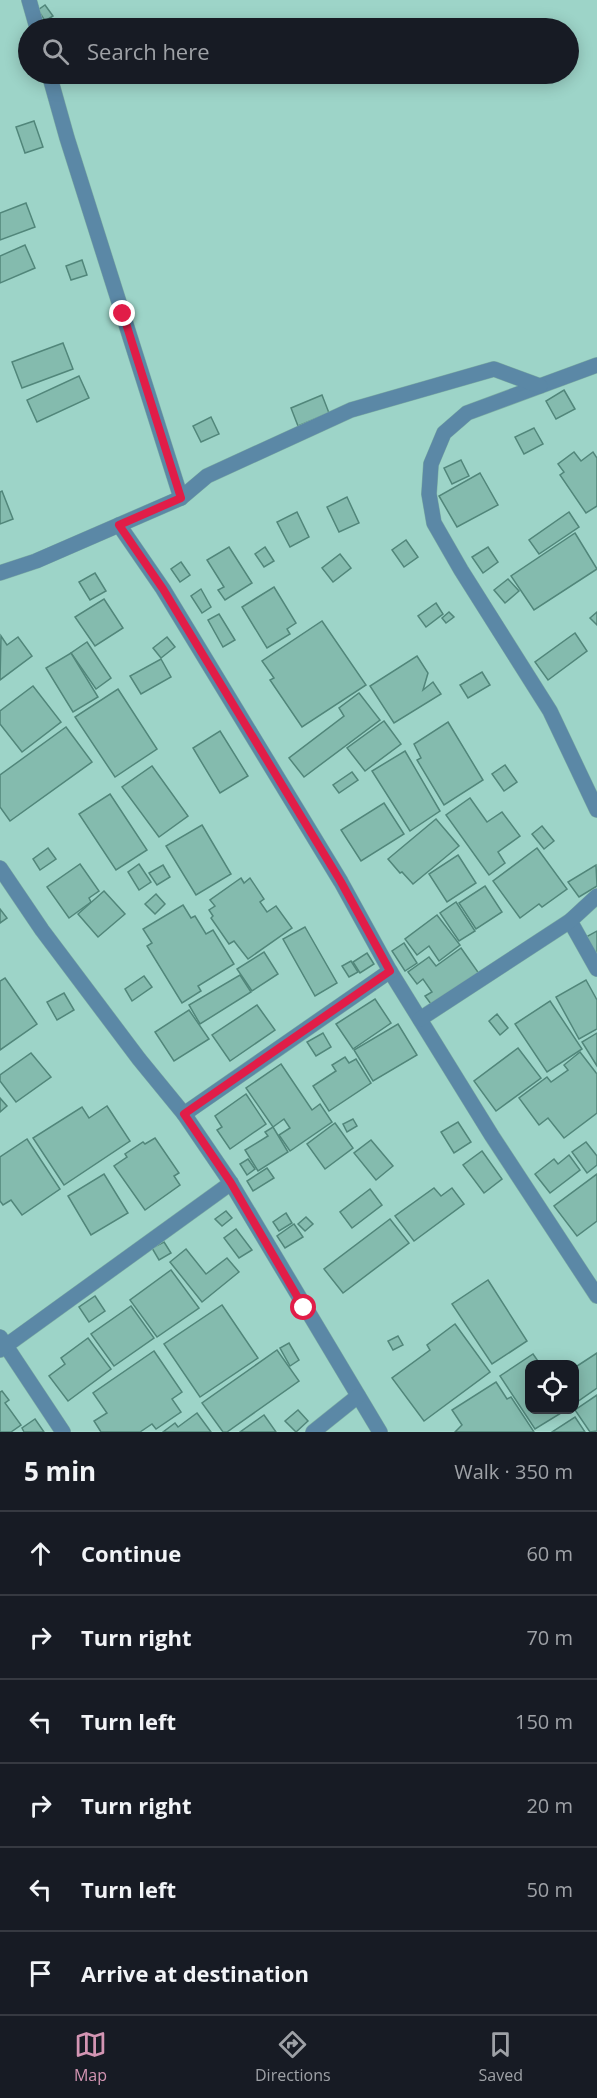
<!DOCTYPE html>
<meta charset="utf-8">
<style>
:root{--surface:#171b24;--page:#242831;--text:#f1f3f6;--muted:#9ea1a6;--line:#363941;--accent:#d395b3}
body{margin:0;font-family:"Open Sans",sans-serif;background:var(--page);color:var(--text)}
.controls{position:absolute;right:18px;bottom:18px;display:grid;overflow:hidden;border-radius:12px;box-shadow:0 3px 15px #0003}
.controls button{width:54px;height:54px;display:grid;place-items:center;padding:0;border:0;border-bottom:2px solid var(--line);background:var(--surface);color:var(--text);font:30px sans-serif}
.stop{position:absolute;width:18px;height:18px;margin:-14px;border:4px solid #e11d48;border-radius:50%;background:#fff}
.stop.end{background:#e11d48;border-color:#fff;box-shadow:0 2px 6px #0008}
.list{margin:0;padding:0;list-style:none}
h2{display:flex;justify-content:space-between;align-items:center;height:78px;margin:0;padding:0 24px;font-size:26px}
h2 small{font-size:20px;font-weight:400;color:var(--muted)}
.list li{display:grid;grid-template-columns:39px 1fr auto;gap:18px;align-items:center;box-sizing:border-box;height:84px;padding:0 24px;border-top:2px solid var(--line)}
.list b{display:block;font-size:22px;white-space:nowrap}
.list em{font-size:20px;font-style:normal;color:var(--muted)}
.icon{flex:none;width:33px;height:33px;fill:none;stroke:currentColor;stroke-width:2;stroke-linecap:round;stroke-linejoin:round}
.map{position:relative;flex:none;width:597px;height:1432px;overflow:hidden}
.search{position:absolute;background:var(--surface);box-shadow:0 3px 15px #0003;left:18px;right:18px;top:18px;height:66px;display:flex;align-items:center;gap:15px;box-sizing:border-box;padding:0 21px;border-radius:33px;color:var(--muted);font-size:22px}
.sheet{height:582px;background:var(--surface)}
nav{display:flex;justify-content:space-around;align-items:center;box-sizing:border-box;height:84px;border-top:2px solid var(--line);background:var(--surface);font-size:16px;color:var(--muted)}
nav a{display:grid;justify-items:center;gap:3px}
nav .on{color:var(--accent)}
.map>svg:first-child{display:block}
.building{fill:#84bbae;stroke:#51867a;stroke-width:1.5}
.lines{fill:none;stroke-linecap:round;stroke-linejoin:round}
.minor-casing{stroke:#7fb0a5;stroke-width:16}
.minor{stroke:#5b88a6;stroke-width:15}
.route{stroke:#e11d48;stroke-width:8}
</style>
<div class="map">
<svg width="597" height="1432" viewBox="0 0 597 1432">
<rect width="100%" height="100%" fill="#9dd4c8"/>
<g class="building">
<path d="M45,5L53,16L45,21L38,10Z"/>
<path d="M34,121L43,147L25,153L16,127Z"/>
<path d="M26,203L35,227L0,240V213Z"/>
<path d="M25,245L35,268L0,283V256Z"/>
<path d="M82,260L87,275L71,280L66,266Z"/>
<path d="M63,343L73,369L22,388L12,362Z"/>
<path d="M79,376L89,398L37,422L27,400Z"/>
<path d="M564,390L575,409L556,419L546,401Z"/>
<path d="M322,395L329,413L298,426L291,408Z"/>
<path d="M211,417L219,434L201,442L193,426Z"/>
<path d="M534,428L543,444L524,454L515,437Z"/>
<path d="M574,452L581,461L593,452L597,458V506L586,513L560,475L564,472L558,464Z"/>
<path d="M461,460L469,476L452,484L444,468Z"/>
<path d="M480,473L498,505L457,527L439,496Z"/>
<path d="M2,491L13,519L0,524V492Z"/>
<path d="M347,497L359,523L339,532L327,507Z"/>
<path d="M297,512L309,537L290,547L277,522Z"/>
<path d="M569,512L579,527L539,554L529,540Z"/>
<path d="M575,533L597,569L534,610L511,576Z"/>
<path d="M406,540L418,557L404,567L392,550Z"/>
<path d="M229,547L252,583L225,600L218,590L224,587L207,560Z"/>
<path d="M265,547L274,561L264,567L255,554Z"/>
<path d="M488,547L498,562L483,573L472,557Z"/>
<path d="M340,554L351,568L333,582L322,568Z"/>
<path d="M181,562L190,575L180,582L171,569Z"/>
<path d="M95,573L106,591L90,600L79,582Z"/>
<path d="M508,579L519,591L505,603L494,590Z"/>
<path d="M274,587L296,623L287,629L290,634L267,648L242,607Z"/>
<path d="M201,589L211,607L202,613L191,596Z"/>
<path d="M104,599L123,628L95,646L75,617Z"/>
<path d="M436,603L443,614L426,627L418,616Z"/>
<path d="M449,612L454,617L446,623L442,618Z"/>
<path d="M597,612V625L590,618Z"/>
<path d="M219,614L235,640L223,647L208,620Z"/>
<path d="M322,621L366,685L302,727L270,680L274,678L262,661Z"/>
<path d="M575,633L587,651L548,680L535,662Z"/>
<path d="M1,636L7,645L18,637L32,656L0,680Z"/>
<path d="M167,637L175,647L161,658L153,648Z"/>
<path d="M87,642L111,678L96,689L71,653Z"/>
<path d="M71,653L98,697L73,712L46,668Z"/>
<path d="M417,656L428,673L423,690L433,682L441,694L394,723L370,686Z"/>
<path d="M161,659L171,677L141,694L130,676Z"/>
<path d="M482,672L490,685L468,698L460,685Z"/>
<path d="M33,686L61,722L22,752L0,724V711Z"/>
<path d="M118,689L157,749L115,777L75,717Z"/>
<path d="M359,693L380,720L304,777L289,758L344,716L339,708Z"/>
<path d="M384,721L401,744L365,771L347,748Z"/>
<path d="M448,722L483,780L444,805L417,760L421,758L414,744Z"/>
<path d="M66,727L92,762L10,821L0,807V775Z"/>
<path d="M220,731L248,776L220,793L193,748Z"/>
<path d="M405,751L440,811L410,831L372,771Z"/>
<path d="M505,765L517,782L504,791L492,774Z"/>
<path d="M152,766L188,816L159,837L122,787Z"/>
<path d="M352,772L358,780L339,793L333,785Z"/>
<path d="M110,794L147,850L116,870L79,814Z"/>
<path d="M470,798L487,822L502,812L520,836L498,852L505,863L489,875L446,815Z"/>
<path d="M384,803L404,834L361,861L341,830Z"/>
<path d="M436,819L459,846L413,884L402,872L400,873L388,859Z"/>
<path d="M202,825L231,874L196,895L166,846Z"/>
<path d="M542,826L554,841L544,849L532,834Z"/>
<path d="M48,848L56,859L40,870L33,859Z"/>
<path d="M537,848L567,889L542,907L539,904L520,918L493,881Z"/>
<path d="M458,855L476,883L447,902L429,874Z"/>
<path d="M80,864L99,891L89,898L91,902L69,918L47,887Z"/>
<path d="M139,864L151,882L139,890L128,872Z"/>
<path d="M163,865L170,877L157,885L149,873Z"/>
<path d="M596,865L597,886L579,897L568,882Z"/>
<path d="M241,878L244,883L250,878L264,899L260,902L267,912L276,906L292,928L248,959L234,941L229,944L211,918L213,916L209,910L215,906L210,900Z"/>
<path d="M485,886L502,912L476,929L459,903Z"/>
<path d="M104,891L125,914L98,937L78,914Z"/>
<path d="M156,894L165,904L155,914L145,904Z"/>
<path d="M456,902L475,931L459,941L440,913Z"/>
<path d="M183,905L191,918L195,916L206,934L213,930L234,964L198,986L201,991L182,1003L147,946L152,943L143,929Z"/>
<path d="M0,909L7,918L0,923Z"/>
<path d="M437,915L460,945L439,961L429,946L417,955L405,939Z"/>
<path d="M305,927L337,983L315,996L283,939Z"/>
<path d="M597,931V955L586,937Z"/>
<path d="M404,943L417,963L405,971L392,951Z"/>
<path d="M461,948L480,975L434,1008L425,996L432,992L423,979L417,984L408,972L429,957L436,966Z"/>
<path d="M264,952L278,974L252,991L237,969Z"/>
<path d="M367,953L374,964L360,973L353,962Z"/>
<path d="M351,961L358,972L349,977L342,966Z"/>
<path d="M240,975L251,992L200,1024L189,1005Z"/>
<path d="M144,976L152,987L132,1001L125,989Z"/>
<path d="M5,978L37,1024L0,1050V981Z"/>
<path d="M586,980L597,1000V1029L579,1039L556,997Z"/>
<path d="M64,993L74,1010L57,1020L47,1002Z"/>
<path d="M375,999L391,1023L353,1049L336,1024Z"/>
<path d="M550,1001L582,1049L547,1072L515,1024Z"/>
<path d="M257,1005L275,1030L230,1061L212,1035Z"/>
<path d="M189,1010L209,1039L174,1061L155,1032Z"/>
<path d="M497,1014L508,1028L500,1035L489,1021Z"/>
<path d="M398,1024L417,1055L373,1081L354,1050Z"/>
<path d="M323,1033L331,1047L316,1056L307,1042Z"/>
<path d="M597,1033V1066L582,1042Z"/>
<path d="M518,1048L541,1078L496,1111L474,1081Z"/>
<path d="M580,1052L597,1074V1113L564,1138L548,1118L539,1125L519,1098L547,1077L551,1082L568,1070L564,1065Z"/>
<path d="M31,1053L51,1077L16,1102L0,1081V1075Z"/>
<path d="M345,1057L349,1063L356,1059L371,1083L329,1111L313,1086L336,1071L332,1065Z"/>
<path d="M281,1064L312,1110L320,1104L332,1122L290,1151L279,1135L290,1128L284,1119L273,1127L246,1088Z"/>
<path d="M246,1094L266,1124L230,1149L217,1130L222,1127L215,1116Z"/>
<path d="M0,1098L7,1106L0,1112Z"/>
<path d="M107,1106L130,1141L64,1185L33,1138L82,1107L89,1118Z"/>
<path d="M353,1119L357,1126L347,1132L343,1124Z"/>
<path d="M458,1122L471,1142L454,1153L441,1132Z"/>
<path d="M335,1123L353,1148L325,1169L307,1144Z"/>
<path d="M273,1127L288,1152L258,1171L245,1150L268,1136L265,1132Z"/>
<path d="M155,1138L179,1173L174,1176L180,1185L145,1210L114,1166L127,1157L125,1154L143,1142L145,1144Z"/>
<path d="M27,1139L60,1189L22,1215L11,1200L3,1205L0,1201V1157Z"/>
<path d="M371,1140L393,1166L376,1180L354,1153Z"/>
<path d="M586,1142L597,1156V1165L587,1173L572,1152Z"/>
<path d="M482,1151L502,1179L484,1193L463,1165Z"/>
<path d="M569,1155L580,1170L550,1193L535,1174L554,1159L558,1164Z"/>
<path d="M248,1159L255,1169L247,1175L240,1164Z"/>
<path d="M267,1168L274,1178L253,1191L247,1181Z"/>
<path d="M104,1174L128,1213L91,1235L68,1196Z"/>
<path d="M597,1174V1221L577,1236L554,1206Z"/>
<path d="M434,1188L441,1196L452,1188L464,1204L414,1241L395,1216Z"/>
<path d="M370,1189L382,1205L352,1228L340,1212Z"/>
<path d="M226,1211L232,1218L222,1226L215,1219Z"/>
<path d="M286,1213L292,1223L279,1231L273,1222Z"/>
<path d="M306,1217L313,1224L305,1231L298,1224Z"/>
<path d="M390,1219L409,1243L343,1293L324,1269Z"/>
<path d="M294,1224L303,1237L285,1248L277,1236Z"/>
<path d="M236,1229L252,1250L239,1258L224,1238Z"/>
<path d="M164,1242L171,1253L159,1260L152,1248Z"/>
<path d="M186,1249L206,1274L227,1258L239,1272L202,1302L170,1262Z"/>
<path d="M171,1270L199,1308L157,1337L130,1300Z"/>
<path d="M488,1280L527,1341L492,1364L452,1304Z"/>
<path d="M95,1296L105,1311L89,1322L79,1307Z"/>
<path d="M222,1305L258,1358L200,1397L164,1344Z"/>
<path d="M131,1306L154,1338L114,1366L91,1334Z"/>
<path d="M455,1324L490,1372L424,1421L392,1378L430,1350L427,1345Z"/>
<path d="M398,1336L403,1345L393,1350L388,1341Z"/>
<path d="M88,1338L111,1369L68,1401L49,1376L65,1364L61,1358Z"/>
<path d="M289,1343L299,1360L290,1366L280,1348Z"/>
<path d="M277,1350L299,1381L227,1432H223L202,1403Z"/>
<path d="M154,1351L182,1392L172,1399L181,1412L156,1429L152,1424L140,1432H101L94,1421L107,1413L93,1393Z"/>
<path d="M597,1353V1388L574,1404V1368Z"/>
<path d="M533,1354L540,1364H530V1410H566L535,1429L500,1376Z"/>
<path d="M496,1382L507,1399L511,1397L534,1432H455L462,1425L452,1410Z"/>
<path d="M2,1391L9,1400L5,1403L21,1425L11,1432H0V1392Z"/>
<path d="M597,1395V1431L590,1432L575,1410Z"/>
<path d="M298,1410L308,1421L296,1432L285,1421Z"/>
<path d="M197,1413L211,1432H163L175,1423L178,1427Z"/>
<path d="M264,1415L276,1432H240Z"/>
<path d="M575,1417L585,1432H552Z"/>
<path d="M35,1419L44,1432H24L22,1428Z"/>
</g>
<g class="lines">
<defs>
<g id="minor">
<path d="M29,0L37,28"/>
<path d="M49,74L67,138L181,498"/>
<path d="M597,365L467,413L444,433L431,464L429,494L434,523L461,570L550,711L597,810"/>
<path d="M119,525L163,589L341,882L390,971L492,1136L597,1296"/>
<path d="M0,573L36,561L181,498L207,476L351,410L494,369L540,386"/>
<path d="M0,868L42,930L139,1059L184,1114L231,1183L380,1432"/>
<path d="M570,921L597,969"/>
<path d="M420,1019L570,921L597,896"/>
<path d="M184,1114L390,971"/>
<path d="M0,1337L63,1432"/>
<path d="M0,1350L231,1183"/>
<path d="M313,1432L358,1396"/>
</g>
</defs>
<use href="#minor" class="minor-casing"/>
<use href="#minor" class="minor"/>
</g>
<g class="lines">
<path class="route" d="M123,314L181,498L119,525L163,589L341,882L390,971L184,1114L231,1183L304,1308"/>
</g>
</svg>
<div class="controls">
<button><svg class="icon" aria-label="locate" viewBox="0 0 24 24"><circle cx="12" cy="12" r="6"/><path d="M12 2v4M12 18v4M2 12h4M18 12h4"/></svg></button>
</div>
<div class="stop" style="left:304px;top:1308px"></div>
<div class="stop end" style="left:123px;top:314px"></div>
<div class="search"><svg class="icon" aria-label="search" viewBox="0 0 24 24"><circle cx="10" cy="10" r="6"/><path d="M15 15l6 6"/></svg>Search here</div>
</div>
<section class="sheet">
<h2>5 min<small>Walk · 350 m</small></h2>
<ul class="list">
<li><svg class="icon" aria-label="ahead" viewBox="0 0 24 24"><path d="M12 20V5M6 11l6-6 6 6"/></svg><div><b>Continue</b></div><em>60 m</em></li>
<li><svg class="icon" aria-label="right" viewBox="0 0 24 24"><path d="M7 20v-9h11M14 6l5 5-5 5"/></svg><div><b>Turn right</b></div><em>70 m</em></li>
<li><svg class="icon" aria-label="left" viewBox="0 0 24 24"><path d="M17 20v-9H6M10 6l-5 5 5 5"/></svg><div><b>Turn left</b></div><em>150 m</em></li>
<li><svg class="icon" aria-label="right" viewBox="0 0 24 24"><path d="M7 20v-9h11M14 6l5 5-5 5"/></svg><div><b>Turn right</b></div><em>20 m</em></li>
<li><svg class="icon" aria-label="left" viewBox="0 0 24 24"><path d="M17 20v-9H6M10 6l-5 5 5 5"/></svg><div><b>Turn left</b></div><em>50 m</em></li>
<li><svg class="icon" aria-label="arrive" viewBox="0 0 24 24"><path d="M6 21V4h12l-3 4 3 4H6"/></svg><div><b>Arrive at destination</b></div></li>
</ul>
</section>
<nav>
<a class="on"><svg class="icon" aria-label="map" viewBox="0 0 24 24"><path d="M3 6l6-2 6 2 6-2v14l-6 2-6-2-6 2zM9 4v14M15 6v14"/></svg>Map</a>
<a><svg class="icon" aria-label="directions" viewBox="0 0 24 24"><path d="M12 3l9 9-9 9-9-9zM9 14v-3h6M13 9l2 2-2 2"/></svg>Directions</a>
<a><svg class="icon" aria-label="saved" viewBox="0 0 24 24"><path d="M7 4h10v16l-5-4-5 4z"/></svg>Saved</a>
</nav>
